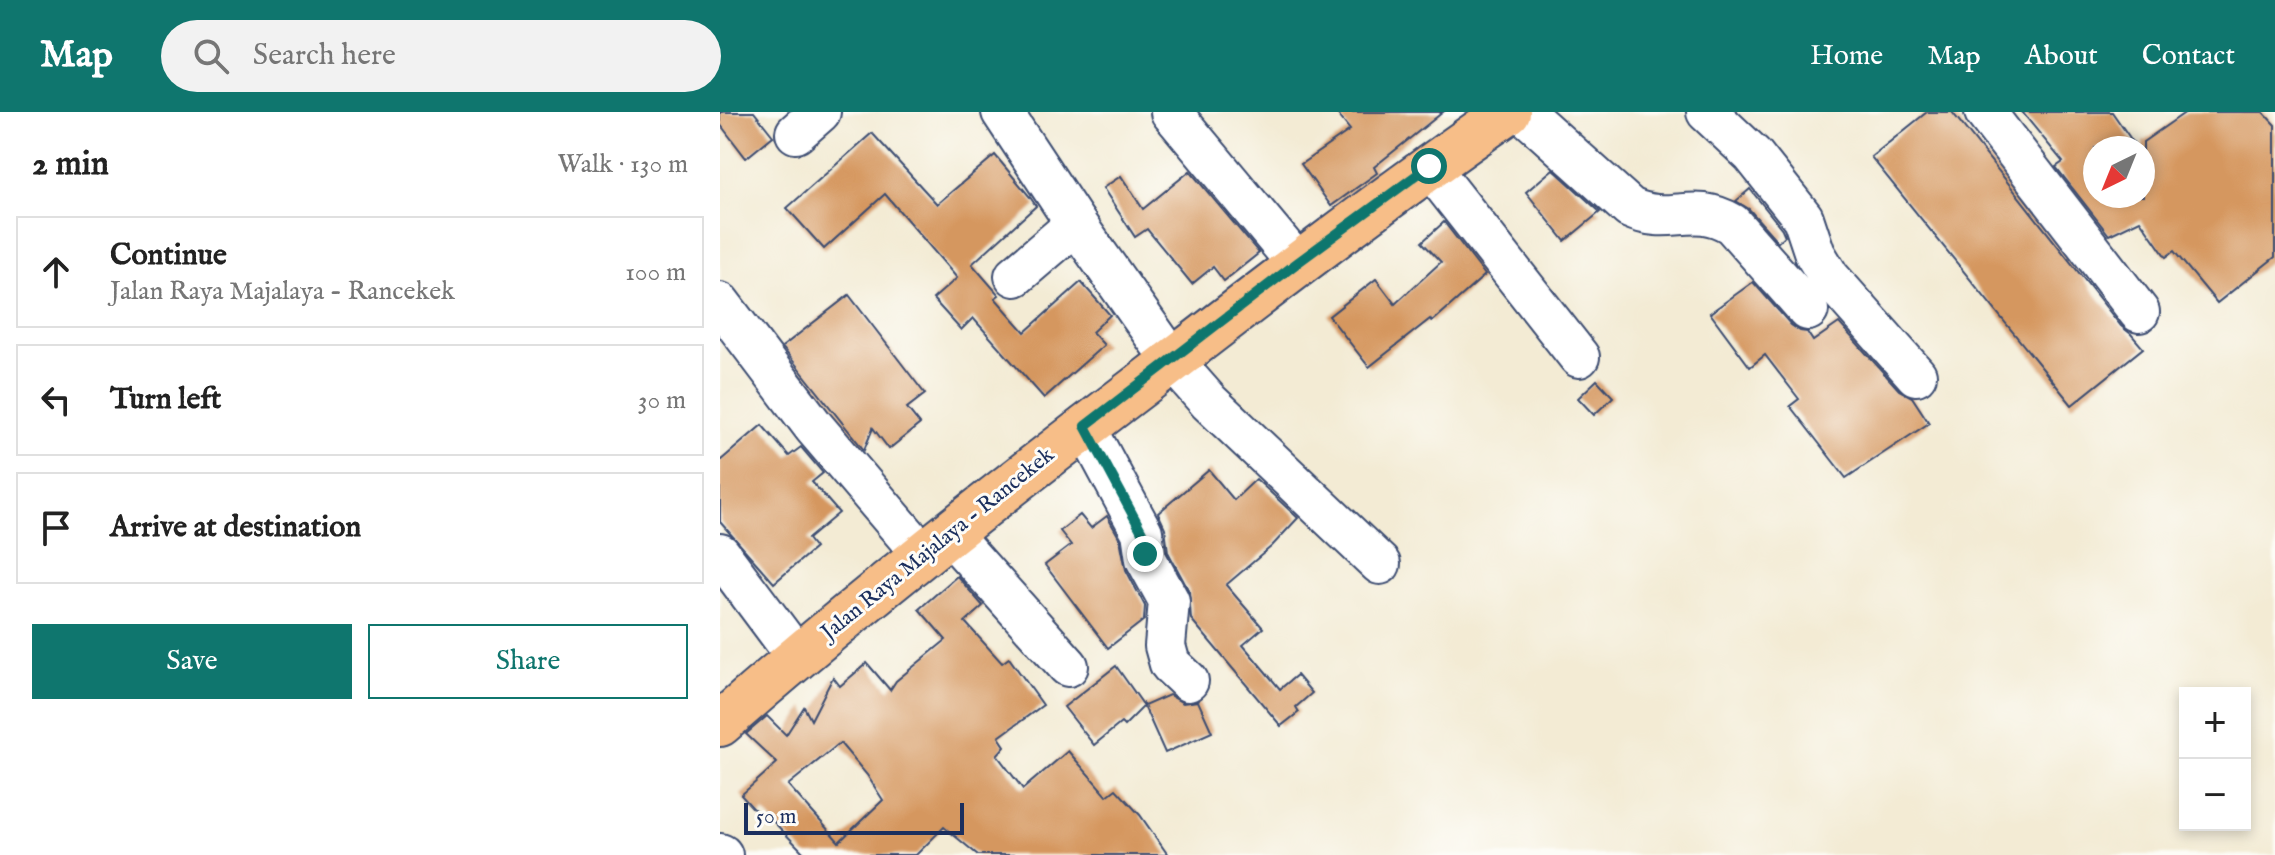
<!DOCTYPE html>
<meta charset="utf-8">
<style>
:root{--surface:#fff;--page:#f2f2f2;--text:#222;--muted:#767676;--line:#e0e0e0;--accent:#0f766e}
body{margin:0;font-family:"IM FELL English",serif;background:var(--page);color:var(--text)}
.controls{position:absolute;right:24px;bottom:24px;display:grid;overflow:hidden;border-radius:0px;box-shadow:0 4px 12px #0003}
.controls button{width:72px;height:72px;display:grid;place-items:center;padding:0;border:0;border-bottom:2px solid var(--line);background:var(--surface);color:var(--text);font:40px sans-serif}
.compass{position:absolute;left:1363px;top:24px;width:72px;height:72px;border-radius:50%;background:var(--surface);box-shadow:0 4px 12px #0003;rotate:223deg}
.scale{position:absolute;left:24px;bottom:20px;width:220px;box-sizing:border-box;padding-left:8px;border:4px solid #1b2f5e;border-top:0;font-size:22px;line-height:28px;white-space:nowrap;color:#1b2f5e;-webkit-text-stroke:6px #fdfcf7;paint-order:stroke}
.stop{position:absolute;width:24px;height:24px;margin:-18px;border:6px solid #0f766e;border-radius:50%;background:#fff}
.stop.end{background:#0f766e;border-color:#fff;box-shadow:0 2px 8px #0008}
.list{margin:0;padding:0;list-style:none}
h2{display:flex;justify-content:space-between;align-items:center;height:104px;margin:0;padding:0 32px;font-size:34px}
h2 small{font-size:26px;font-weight:400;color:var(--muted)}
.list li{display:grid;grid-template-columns:52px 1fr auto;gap:24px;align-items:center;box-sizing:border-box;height:112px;margin:0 16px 16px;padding:0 16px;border:2px solid var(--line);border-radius:0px}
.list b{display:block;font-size:30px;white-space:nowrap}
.list p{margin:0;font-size:26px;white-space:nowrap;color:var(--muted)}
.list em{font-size:26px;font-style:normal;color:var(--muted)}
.actions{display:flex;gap:16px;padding:24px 32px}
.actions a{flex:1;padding:18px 0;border:2px solid var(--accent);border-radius:0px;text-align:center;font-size:28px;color:var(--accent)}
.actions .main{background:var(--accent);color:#fff}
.icon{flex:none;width:44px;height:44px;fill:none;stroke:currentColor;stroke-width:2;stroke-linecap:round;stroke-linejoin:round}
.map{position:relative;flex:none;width:1555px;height:743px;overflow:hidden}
header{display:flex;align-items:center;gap:48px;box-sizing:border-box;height:112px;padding:0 40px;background:var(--accent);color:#fff}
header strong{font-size:38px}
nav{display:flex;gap:44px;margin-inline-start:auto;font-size:28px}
.search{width:560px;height:72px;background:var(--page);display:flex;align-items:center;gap:20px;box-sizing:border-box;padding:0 28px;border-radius:44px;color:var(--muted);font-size:30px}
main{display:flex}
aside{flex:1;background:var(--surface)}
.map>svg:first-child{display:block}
.building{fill:#d5975f;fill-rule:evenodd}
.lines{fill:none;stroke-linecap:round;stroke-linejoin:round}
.minor-casing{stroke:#3b4b70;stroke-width:44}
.major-casing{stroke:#3b4b70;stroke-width:48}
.minor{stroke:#fff;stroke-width:40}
.major{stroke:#f7be88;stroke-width:44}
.route{stroke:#0f766e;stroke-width:10}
.labels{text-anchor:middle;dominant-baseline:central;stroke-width:6;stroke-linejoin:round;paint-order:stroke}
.street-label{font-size:22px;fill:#1b2f5e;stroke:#fdfcf7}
</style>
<header>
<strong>Map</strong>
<div class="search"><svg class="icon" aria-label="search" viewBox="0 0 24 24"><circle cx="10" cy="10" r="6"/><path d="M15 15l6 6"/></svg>Search here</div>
<nav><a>Home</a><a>Map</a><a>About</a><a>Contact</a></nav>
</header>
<main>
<aside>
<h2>2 min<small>Walk · 130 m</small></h2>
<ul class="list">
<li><svg class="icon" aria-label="ahead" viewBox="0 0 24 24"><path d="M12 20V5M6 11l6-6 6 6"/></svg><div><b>Continue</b><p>Jalan Raya Majalaya - Rancekek</p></div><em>100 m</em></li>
<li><svg class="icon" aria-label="left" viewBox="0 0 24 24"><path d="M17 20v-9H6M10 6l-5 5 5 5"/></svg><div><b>Turn left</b></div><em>30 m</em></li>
<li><svg class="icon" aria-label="arrive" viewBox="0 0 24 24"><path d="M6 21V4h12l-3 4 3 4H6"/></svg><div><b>Arrive at destination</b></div></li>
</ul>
<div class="actions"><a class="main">Save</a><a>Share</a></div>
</aside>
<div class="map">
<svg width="1555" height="743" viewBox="0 0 1555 743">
<rect width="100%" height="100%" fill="#fdfcf7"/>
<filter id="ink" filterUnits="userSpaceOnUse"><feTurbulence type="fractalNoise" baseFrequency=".0125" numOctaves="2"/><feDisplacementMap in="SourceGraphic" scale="16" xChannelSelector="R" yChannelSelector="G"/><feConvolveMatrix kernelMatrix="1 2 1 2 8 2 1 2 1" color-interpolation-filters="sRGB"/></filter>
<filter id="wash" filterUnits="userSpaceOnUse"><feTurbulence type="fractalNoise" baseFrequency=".006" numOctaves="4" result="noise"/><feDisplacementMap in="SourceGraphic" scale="32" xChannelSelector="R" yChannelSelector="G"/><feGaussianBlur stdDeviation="1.8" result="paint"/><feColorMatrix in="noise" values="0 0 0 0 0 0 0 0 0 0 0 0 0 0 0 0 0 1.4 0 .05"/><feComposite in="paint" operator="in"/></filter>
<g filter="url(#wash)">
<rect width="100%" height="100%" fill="#f3ebd4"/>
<g id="blocks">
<g class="building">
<path d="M0,0H34L53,24L26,46L0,12Z"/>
<path d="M616,0H723L654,55L657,61L611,94L581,52L630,18Z"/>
<path d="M1207,0H1232L1401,214L1411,222L1423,236L1352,293L1151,45Z"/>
<path d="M1302,0H1392L1417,36H1375V84H1423V30L1466,0H1543L1555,13V145L1497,191L1454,139L1446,145L1420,108L1389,123L1336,55L1343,50Z"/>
<path d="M152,21L217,92L275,43L310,85L316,94L252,152L279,183L275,186L305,220L361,170L390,203L372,220L384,233L324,286L253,206L241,218L213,187L237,166L165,82L104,137L67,96Z"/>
<path d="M833,57L880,100L845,129L806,80Z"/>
<path d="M470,59L539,141L504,169L493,155L472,172L427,117L415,125L383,76L401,64L423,97Z"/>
<path d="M1030,77L1062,117L1065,124L1058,130L1029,97L1016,89Z"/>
<path d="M724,110L765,163L712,210L710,207L649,255L609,204L656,167L675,192L721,150L702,130Z"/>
<path d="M1033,170L1071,213L1080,219L1087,220L1093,229L1119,211L1179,278L1192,285L1209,311L1126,366L1070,294L1079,287L1045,243L1030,255L990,201Z"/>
<path d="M129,183L205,282L187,296L200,312L169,337L153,316L144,338L62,235Z"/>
<path d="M877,268L893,285L874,303L858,286Z"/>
<path d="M42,313L69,344L81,335L103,361L92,370L119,401L88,427L95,436L54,471L0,410V349Z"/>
<path d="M489,358L514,388L536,367L578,406L552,434L506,473L543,516L523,533L560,577L577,563L592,581L576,595L579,600L561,614L471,507L469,479L448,440L445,416L438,401Z"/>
<path d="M360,403L371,416L387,404L400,427L406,458L425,494L424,508L388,536L325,453L351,433L340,419Z"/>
<path d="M237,464L263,494L245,510L282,551L289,546L323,593L279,625L285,634L277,643L303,677L348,639L387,684L396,677L420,703L448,743H258L224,715L196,743H86L44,700L41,705L21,683L57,651L26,622L47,604L66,623L84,595L91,608L113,565L120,574L147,551L170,578L176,569L226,528L199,497ZM120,631L147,663L163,688L119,730L68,673Z"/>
<path d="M396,554L424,594L404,614L401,611L374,633L344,595Z"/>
<path d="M449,583L463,591L478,589L492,620L445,641L424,594Z"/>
</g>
</g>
</g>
<g filter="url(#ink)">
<use href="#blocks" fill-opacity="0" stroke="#3b4b70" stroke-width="2"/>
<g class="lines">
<defs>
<g id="minor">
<path d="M282,0L356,112L452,248L489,290L660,452"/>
<path d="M451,0L577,151"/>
<path d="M803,0L910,96C951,115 972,88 1012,112L1088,198"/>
<path d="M987,0L1033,43L1083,106L1095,142L1109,165L1196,263"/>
<path d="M1265,0L1419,200"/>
<path d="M76,21L100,0"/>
<path d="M709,54L859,245"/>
<path d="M295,164L356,112"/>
<path d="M0,191L94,315L204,444"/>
<path d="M365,314L422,420L426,447L449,489L445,534L450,552L468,569"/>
<path d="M230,422L348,554"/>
<path d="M0,442L77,545"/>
<path d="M0,742L2,743"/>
</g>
<path id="major" d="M0,612C138,491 283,378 429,267C547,176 665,85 788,0"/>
</defs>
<use href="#minor" class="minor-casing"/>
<use href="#major" class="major-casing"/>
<use href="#minor" class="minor"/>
<use href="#major" class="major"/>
</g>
</g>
<g class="lines" filter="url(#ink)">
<path class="route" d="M425,442L422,420L365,314L577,151L709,54"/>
</g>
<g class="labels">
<g class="street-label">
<text transform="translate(218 432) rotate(-39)">Jalan Raya Majalaya - Rancekek</text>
</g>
</g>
</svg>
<div class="controls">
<button>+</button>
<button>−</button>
</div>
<svg class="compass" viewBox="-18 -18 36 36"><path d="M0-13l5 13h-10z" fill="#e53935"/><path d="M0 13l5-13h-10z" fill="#767676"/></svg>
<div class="scale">50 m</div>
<div class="stop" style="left:709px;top:54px"></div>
<div class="stop end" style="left:425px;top:442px"></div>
</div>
</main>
